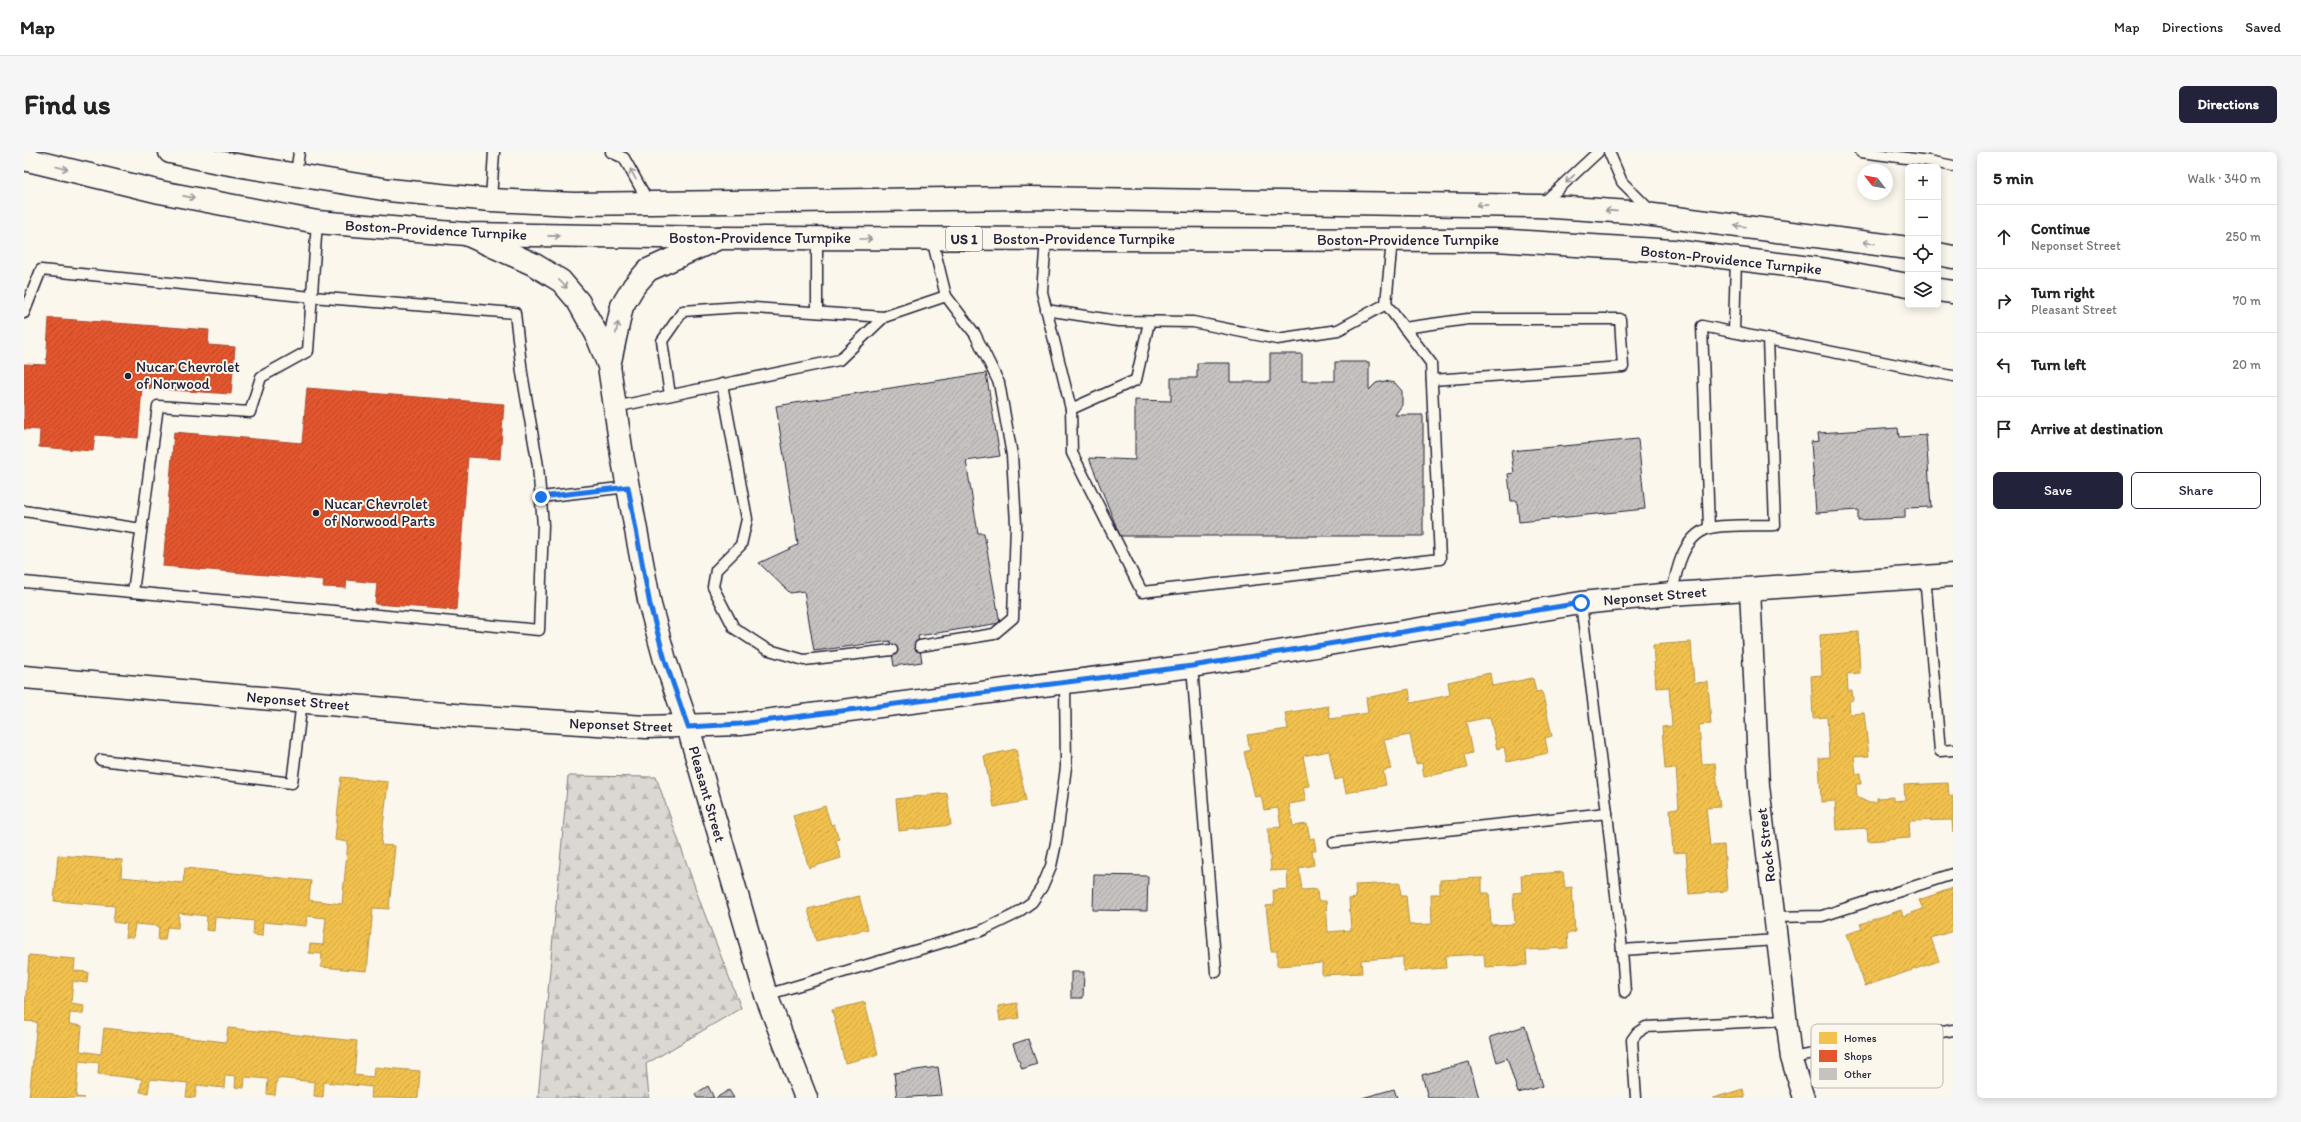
<!DOCTYPE html>
<meta charset="utf-8">
<style>
:root{--surface:#fff;--page:#f6f6f6;--text:#222;--muted:#767676;--line:#e0e0e0;--accent:#22223b}
body{margin:0;font-family:Itim,sans-serif;background:var(--page);color:var(--text)}
.controls{position:absolute;right:12px;top:12px;display:grid;overflow:hidden;border-radius:6px;box-shadow:0 2px 10px #0003}
.controls button{width:36px;height:36px;display:grid;place-items:center;padding:0;border:0;border-bottom:1px solid var(--line);background:var(--surface);color:var(--text);font:20px sans-serif}
.compass{position:absolute;left:1833px;top:12px;width:36px;height:36px;border-radius:50%;background:var(--surface);box-shadow:0 2px 10px #0003;rotate:301deg}
.stop{position:absolute;width:12px;height:12px;margin:-9px;border:3px solid #1a73e8;border-radius:50%;background:#fff}
.stop.end{background:#1a73e8;border-color:#fff;box-shadow:0 1px 4px #0008}
.list{margin:0;padding:0;list-style:none}
h2{display:flex;justify-content:space-between;align-items:center;height:52px;margin:0;padding:0 16px;font-size:17px}
h2 small{font-size:13px;font-weight:400;color:var(--muted)}
.list li{display:grid;grid-template-columns:26px 1fr auto;gap:12px;align-items:center;box-sizing:border-box;height:64px;padding:0 16px;border-top:1px solid var(--line)}
.list b{display:block;font-size:15px;white-space:nowrap}
.list p{margin:0;font-size:13px;white-space:nowrap;color:var(--muted)}
.list em{font-size:13px;font-style:normal;color:var(--muted)}
.actions{display:flex;gap:8px;padding:12px 16px}
.actions a{flex:1;padding:9px 0;border:1px solid var(--accent);border-radius:6px;text-align:center;font-size:14px;color:var(--accent)}
.actions .main{background:var(--accent);color:#fff}
.icon{flex:none;width:22px;height:22px;fill:none;stroke:currentColor;stroke-width:2;stroke-linecap:round;stroke-linejoin:round}
.map{position:relative;flex:none;width:1929px;height:946px;overflow:hidden;border-radius:6px}
header{display:flex;align-items:center;gap:24px;box-sizing:border-box;height:56px;padding:0 20px;background:var(--surface);border-bottom:1px solid var(--line)}
header strong{font-size:19px}
nav{display:flex;gap:22px;margin-inline-start:auto;font-size:14px}
.intro{display:flex;align-items:center;justify-content:space-between;box-sizing:border-box;height:96px;padding:0 24px}
h1{margin:0;font-size:28px}
.button{padding:10px 18px;border-radius:6px;background:var(--accent);color:#fff;font-size:14px;font-weight:700}
main{display:flex;gap:24px;padding:0 24px}
aside{flex:1;background:var(--surface);border-radius:6px;box-shadow:0 2px 10px #0003}
.map>svg:first-child{display:block}
.forest{fill:url(#forest-firs);stroke:#7e7d87}
.homes{fill:url(#homes-hatch);stroke:#b49148}
.shops{fill:url(#shops-hatch);stroke:#aa4732}
.building{fill:url(#building-hatch);stroke:#22223b}
.lines{fill:none;stroke-linecap:round;stroke-linejoin:round}
.service-casing{stroke:#22223b;stroke-width:13}
.minor-casing{stroke:#22223b;stroke-width:23}
.tertiary-casing{stroke:#22223b;stroke-width:25}
.primary-casing{stroke:#22223b;stroke-width:25}
.service{stroke:#fbf7ec;stroke-width:10}
.minor{stroke:#fbf7ec;stroke-width:20}
.tertiary{stroke:#fbf7ec;stroke-width:22}
.primary{stroke:#fbf7ec;stroke-width:22}
.oneway{stroke:#99979c}
.route{stroke:#1a73e8;stroke-width:5}
.poi-dot{fill:#22223b;stroke:#fbf7ec;stroke-width:1.5}
.labels{text-anchor:middle;dominant-baseline:central;stroke-width:4;stroke-linejoin:round;paint-order:stroke}
.shield{fill:#fbf7ec;stroke:#636270;stroke-width:1}
.shield-label{font-size:14px;font-weight:bold;fill:#22223b}
.street-label{font-size:15px;fill:#22223b;stroke:#fbf7ec}
.poi-label{font-size:15px;fill:#22223b;stroke:#fbf7ec;text-anchor:start}
.key{fill:#fbf7ec;stroke:#bab7b7;stroke-width:1}
.key-label{font-size:11px;fill:#22223b}
</style>
<header>
<strong>Map</strong>
<nav><a>Map</a><a>Directions</a><a>Saved</a></nav>
</header>
<div class="intro"><h1>Find us</h1><a class="button">Directions</a></div>
<main>
<div class="map">
<svg width="1929" height="946" viewBox="0 0 1929 946">
<defs>
<pattern id="forest-firs" width="22" height="20" patternUnits="userSpaceOnUse"><rect width="22" height="20" fill="#dbd8d3"/><path d="M5 1l3.5 6h-7zM16 11l3.5 6h-7z" fill="#bcb9b6"/></pattern>
<pattern id="homes-hatch" width="6" height="6" patternUnits="userSpaceOnUse"><rect width="6" height="6" fill="#f2c14e"/><path d="M-1 1l2-2M0 6l6-6M5 7l2-2" fill="none" stroke="#cfa645"/></pattern>
<pattern id="shops-hatch" width="6" height="6" patternUnits="userSpaceOnUse"><rect width="6" height="6" fill="#e4572e"/><path d="M-1 1l2-2M0 6l6-6M5 7l2-2" fill="none" stroke="#b84828"/></pattern>
<pattern id="building-hatch" width="6" height="6" patternUnits="userSpaceOnUse"><rect width="6" height="6" fill="#c6c2c0"/><path d="M-1 1l2-2M0 6l6-6M5 7l2-2" fill="none" stroke="#aaa6a6"/></pattern>
</defs>
<rect width="100%" height="100%" fill="#fbf7ec"/>
<filter id="ink" filterUnits="userSpaceOnUse"><feTurbulence type="fractalNoise" baseFrequency=".025" numOctaves="2"/><feDisplacementMap in="SourceGraphic" scale="8" xChannelSelector="R" yChannelSelector="G"/><feConvolveMatrix kernelMatrix="1 2 1 2 8 2 1 2 1" color-interpolation-filters="sRGB"/></filter>
<g filter="url(#ink)">
<path class="forest" d="M544,624L632,625L678,755L717,856L622,912L625,946H514Z"/>
<g class="homes">
<path d="M1834,480L1836,521L1823,522L1824,539H1828L1829,548L1825,549L1826,562L1840,561L1845,604L1830,605L1832,622L1836,621L1837,632H1832L1833,645L1843,650H1853V646L1870,645V649L1881,648L1880,633L1924,631L1925,644H1929V681L1928,668L1885,669L1886,686L1844,689L1843,676L1813,678L1811,649L1797,650L1795,606L1805,605L1803,565L1789,566L1787,524L1798,523L1796,483Z"/>
<path d="M1667,490L1670,531L1684,530L1687,572L1675,573L1678,612L1691,611L1696,655L1682,656L1686,694L1700,693L1703,739L1665,742L1662,700L1649,701L1646,657L1655,656L1652,616L1641,617L1638,575L1648,574L1645,535L1632,536L1629,493Z"/>
<path d="M1466,521L1468,534L1509,526L1512,540L1518,539L1528,584L1521,586L1524,601L1483,610L1480,595L1473,597L1466,565L1442,570L1448,601L1440,603L1443,616L1400,625L1398,611L1392,612L1386,583L1360,588L1367,617L1359,619L1362,633L1322,641L1319,626L1311,628L1305,599L1279,604L1285,634L1279,635L1282,649L1265,652L1269,674L1283,672L1286,687L1290,686L1292,699H1288L1290,713L1275,716L1278,738L1293,737L1294,749H1302L1304,780L1327,778L1325,747L1332,746L1331,733L1376,731L1377,744H1382L1385,773L1408,772L1407,742H1416V728L1458,726V741H1465L1467,773L1491,772L1489,741L1498,740L1497,723L1539,720L1541,736L1548,735L1551,780L1543,782L1544,796L1502,798L1503,813L1461,815L1460,802L1421,804L1422,816L1379,819V805L1337,808L1338,821L1298,823V811L1253,814V799H1247L1242,754L1250,753L1249,738L1264,737L1263,718L1247,719L1244,676L1257,675L1254,656L1240,658L1237,644L1231,645L1220,600L1226,598L1223,583L1264,577L1261,561L1304,554L1306,567L1344,561L1342,546L1385,537L1387,551L1426,543L1424,530Z"/>
<path d="M992,597L1002,649L970,655L960,604Z"/>
<path d="M317,625L364,630L357,693L371,694L365,757L349,756L343,819L297,815L298,802L285,801L286,792L299,793L302,766L283,764L282,774L239,770L238,784L229,783L230,769L191,765L190,779L182,778L183,764L155,761L154,776L143,775L141,788H134L135,774L111,772L109,786L101,785L103,772L89,770L91,754L30,749L34,703L98,708L97,725L159,731L161,716L287,729L285,748L318,752L324,690L311,688Z"/>
<path d="M923,641L927,673L875,679L872,647Z"/>
<path d="M801,654L807,673L810,672L815,687L812,688L817,706L785,716L769,664Z"/>
<path d="M1929,736V779L1907,786L1915,809L1841,834L1823,782L1838,777L1836,772L1877,758L1879,764L1899,757L1895,748Z"/>
<path d="M835,744L844,777L792,789L784,757Z"/>
<path d="M5,803L51,807L50,819L64,820L63,831L49,829L47,851L60,853L59,862L46,861L45,872L58,874L56,899L77,902L80,876L202,890L204,876L333,889L330,923L349,925L350,915L396,919L394,946H347L348,935L300,930L299,945L290,944L291,930L253,926L251,943L243,942L244,927L221,925L220,936L211,935L212,924L201,923L200,936L173,933L171,946L162,945L164,931L126,927L124,941L116,940L118,927L74,922L75,911L55,909L52,945L60,946H5L13,870L0,869Z"/>
<path d="M841,850L854,903L821,911L808,858Z"/>
<path d="M993,851L995,866L976,869L974,854Z"/>
<path d="M1719,937L1721,946H1689Z"/>
</g>
<g class="shops">
<path d="M25,166L185,178L184,193L211,195L207,242L118,236L114,286L71,283L69,299L15,295L16,278L0,277V212L22,213Z"/>
<path d="M283,236L480,252L476,307L444,305L432,458L351,452L353,431L323,428L322,436L299,435L300,428L139,414L150,280L278,291Z"/>
</g>
<g class="building">
<path d="M1246,202H1278V229H1311V210H1345V238L1352,231L1361,229L1371,231L1378,239V253L1371,263H1399V384H1096L1065,306L1111,308V248L1147,249V226H1173V211H1206V230H1246Z"/>
<path d="M962,221L976,304L942,309L954,381H960L976,471L894,484L898,510L870,514L866,489L790,499L780,439L766,441L735,411L774,393L752,254Z"/>
<path d="M1874,276L1875,285L1902,283L1907,355L1881,356V366L1834,368V358L1792,361L1787,290L1795,289L1794,281Z"/>
<path d="M1614,287L1621,357L1495,370L1493,349H1487L1484,322L1490,321L1487,299Z"/>
<path d="M1070,723L1124,724L1123,759L1069,758Z"/>
<path d="M1047,820H1060L1059,846H1047Z"/>
<path d="M1501,874L1519,934L1494,941L1483,906L1473,910L1466,885Z"/>
<path d="M1004,887L1013,912L998,917L989,892Z"/>
<path d="M1445,910L1455,946H1404L1398,923Z"/>
<path d="M914,915L918,943L873,946L870,921Z"/>
<path d="M684,934L690,946H673L671,942Z"/>
<path d="M1370,937L1373,946H1338Z"/>
<path d="M705,938L710,946H692Z"/>
</g>
<g class="lines">
<defs>
<g id="service">
<path d="M587,0L600,6L625,51"/>
<path d="M1585,0L1598,30L1628,60"/>
<path d="M1837,0L1905,9L1929,14"/>
<path d="M272,22L275,0"/>
<path d="M467,48L470,0"/>
<path d="M1517,53L1574,0"/>
<path d="M1022,87L1018,140L1047,257L1048,301L1118,440L1416,407L1407,211L1362,152L1368,88"/>
<path d="M1022,158L1094,169L1169,170L1253,187L1314,178L1362,152"/>
<path d="M793,160V86"/>
<path d="M0,161L17,118L288,145L491,161L498,221L514,314L519,373L515,478L0,430"/>
<path d="M1380,176L1444,167H1596L1599,215L1408,228"/>
<path d="M1710,180L1712,107"/>
<path d="M698,232L723,367L717,393L692,418L689,435L710,476L742,497L780,508L868,498"/>
<path d="M646,243L638,189L659,159L716,155L860,165"/>
<path d="M591,255L815,208L860,165L922,144L908,87"/>
<path d="M1047,257L1112,228L1125,170"/>
<path d="M517,345L604,335"/>
<path d="M0,359L117,377"/>
<path d="M1685,376L1678,174L1929,224"/>
<path d="M1901,424L1916,599L1929,598"/>
<path d="M109,440L134,254L226,260L237,225L284,199L293,70"/>
<path d="M1648,442C1652,419 1659,383 1686,376C1704,372 1731,374 1751,373L1744,187"/>
<path d="M1557,451L1583,661"/>
<path d="M896,494L970,482L989,466L992,372L988,303L975,231L951,182L922,144"/>
<path d="M1168,514L1192,820"/>
<path d="M77,608L268,631L278,549"/>
<path d="M1310,690L1583,661L1598,798"/>
<path d="M1750,765L1798,764L1929,722"/>
<path d="M1601,840L1598,798L1753,788"/>
<path d="M742,843L957,779L990,763L1008,750L1018,735L1027,714L1032,691L1042,615L1041,530"/>
<path d="M1767,906L1929,878"/>
<path d="M1612,946L1608,888L1613,881L1622,875L1762,868"/>
</g>
<path id="minor" d="M1726,437L1735,634L1767,906L1780,946"/>
<g id="tertiary">
<path d="M442,82L509,112L537,129L554,149L572,181L585,214L598,303L626,453L641,508L664,575L742,843L782,946"/>
<path d="M585,214L598,154L610,134L624,118L695,86"/>
<path d="M0,525L441,564L622,575L716,572L1168,514L1557,451L1648,442L1929,423"/>
</g>
<g id="primary">
<path d="M146,0L194,10L365,38L467,48L550,52L1004,46L1515,54L1606,60L1884,96"/>
<path d="M0,7L136,40L293,70L442,82L695,86L1471,88L1649,99L1803,118L1884,133"/>
<path d="M1914,102L1929,105"/>
<path d="M1914,138L1929,140"/>
</g>
</defs>
<use href="#service" class="service-casing"/>
<use href="#minor" class="minor-casing"/>
<use href="#tertiary" class="tertiary-casing"/>
<use href="#primary" class="primary-casing"/>
<use href="#service" class="service"/>
<use href="#minor" class="minor"/>
<use href="#tertiary" class="tertiary"/>
<use href="#primary" class="primary"/>
</g>
<defs><path id="oneway-shaft" d="M-6 0H5M1.5-3L5.5 0L1.5 3" fill="none" stroke-width="1.6" stroke-linecap="round" stroke-linejoin="round"/></defs>
<g class="oneway">
<use href="#oneway-shaft" transform="translate(38 16) rotate(14)"/>
<use href="#oneway-shaft" transform="translate(609 22) rotate(-118)"/>
<use href="#oneway-shaft" transform="translate(1546 27) rotate(137)"/>
<use href="#oneway-shaft" transform="translate(165 45) rotate(11)"/>
<use href="#oneway-shaft" transform="translate(1458 53) rotate(-179)"/>
<use href="#oneway-shaft" transform="translate(1587 59) rotate(-176)"/>
<use href="#oneway-shaft" transform="translate(1716 74) rotate(-173)"/>
<use href="#oneway-shaft" transform="translate(530 84) rotate(1)"/>
<use href="#oneway-shaft" transform="translate(842 87)"/>
<use href="#oneway-shaft" transform="translate(1845 91) rotate(-173)"/>
<use href="#oneway-shaft" transform="translate(539 132) rotate(45)"/>
<use href="#oneway-shaft" transform="translate(593 176) rotate(-78)"/>
</g>
</g>
<g class="lines" filter="url(#ink)">
<path class="route" d="M517,345L604,335L626,453L641,508L664,575L716,572L1168,514L1557,451"/>
</g>
<g class="poi-dot">
<circle cx="104" cy="224" r="4"/>
<circle cx="292" cy="361" r="4"/>
</g>
<g class="labels">
<rect class="shield" x="922" y="75" width="36" height="24" rx="3"/>
<g class="shield-label">
<text x="940" y="87">US 1</text>
</g>
<g class="street-label">
<text transform="translate(412 78) rotate(3)">Boston-Providence Turnpike</text>
<text x="736" y="86">Boston-Providence Turnpike</text>
<text x="1060" y="87">Boston-Providence Turnpike</text>
<text x="1384" y="88">Boston-Providence Turnpike</text>
<text transform="translate(1707 108) rotate(6)">Boston-Providence Turnpike</text>
<text transform="translate(1631 444) rotate(-5)">Neponset Street</text>
<text transform="translate(274 549) rotate(5)">Neponset Street</text>
<text transform="translate(597 573) rotate(2)">Neponset Street</text>
<text transform="translate(683 642) rotate(74)">Pleasant Street</text>
<text transform="translate(1742 693) rotate(-97)">Rock Street</text>
</g>
<g class="poi-label">
<text x="112" y="215">Nucar Chevrolet<tspan x="112" dy="17">of Norwood</tspan></text>
<text x="300" y="352">Nucar Chevrolet<tspan x="300" dy="17">of Norwood Parts</tspan></text>
</g>
</g>
<rect x="1787" y="872" width="132" height="64" rx="6" class="key"/>
<rect x="1795" y="880" width="18" height="12" fill="#f2c14e"/>
<rect x="1795" y="898" width="18" height="12" fill="#e4572e"/>
<rect x="1795" y="916" width="18" height="12" fill="#c6c2c0"/>
<g class="key-label">
<text x="1820" y="890">Homes</text>
<text x="1820" y="908">Shops</text>
<text x="1820" y="926">Other</text>
</g>
</svg>
<div class="controls">
<button>+</button>
<button>−</button>
<button><svg class="icon" aria-label="locate" viewBox="0 0 24 24"><circle cx="12" cy="12" r="6"/><path d="M12 2v4M12 18v4M2 12h4M18 12h4"/></svg></button>
<button><svg class="icon" aria-label="layers" viewBox="0 0 24 24"><path d="M12 4l9 5-9 5-9-5zM3 14l9 5 9-5"/></svg></button>
</div>
<svg class="compass" viewBox="-18 -18 36 36"><path d="M0-13l5 13h-10z" fill="#e53935"/><path d="M0 13l5-13h-10z" fill="#767676"/></svg>
<div class="stop" style="left:1557px;top:451px"></div>
<div class="stop end" style="left:517px;top:345px"></div>
</div>
<aside>
<h2>5 min<small>Walk · 340 m</small></h2>
<ul class="list">
<li><svg class="icon" aria-label="ahead" viewBox="0 0 24 24"><path d="M12 20V5M6 11l6-6 6 6"/></svg><div><b>Continue</b><p>Neponset Street</p></div><em>250 m</em></li>
<li><svg class="icon" aria-label="right" viewBox="0 0 24 24"><path d="M7 20v-9h11M14 6l5 5-5 5"/></svg><div><b>Turn right</b><p>Pleasant Street</p></div><em>70 m</em></li>
<li><svg class="icon" aria-label="left" viewBox="0 0 24 24"><path d="M17 20v-9H6M10 6l-5 5 5 5"/></svg><div><b>Turn left</b></div><em>20 m</em></li>
<li><svg class="icon" aria-label="arrive" viewBox="0 0 24 24"><path d="M6 21V4h12l-3 4 3 4H6"/></svg><div><b>Arrive at destination</b></div></li>
</ul>
<div class="actions"><a class="main">Save</a><a>Share</a></div>
</aside>
</main>
